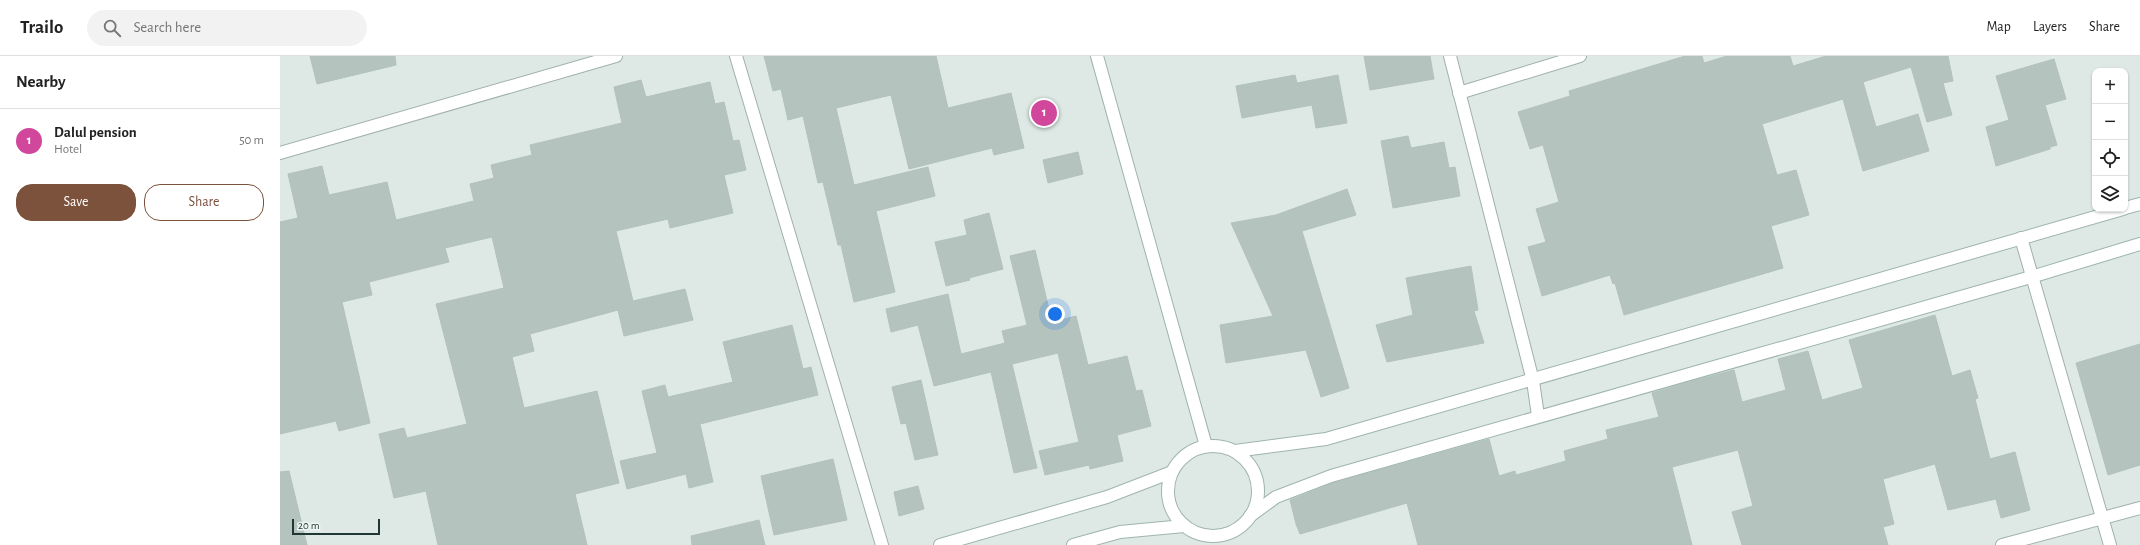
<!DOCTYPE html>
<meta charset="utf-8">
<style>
:root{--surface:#fff;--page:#f2f2f2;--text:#222;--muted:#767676;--line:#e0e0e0;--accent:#7c523c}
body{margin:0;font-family:"Alegreya Sans",sans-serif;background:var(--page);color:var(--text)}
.controls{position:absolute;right:12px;top:12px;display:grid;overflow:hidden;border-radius:8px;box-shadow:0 1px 3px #0004}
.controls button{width:36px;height:36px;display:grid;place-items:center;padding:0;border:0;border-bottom:1px solid var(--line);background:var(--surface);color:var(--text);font:20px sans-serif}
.scale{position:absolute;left:12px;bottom:10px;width:88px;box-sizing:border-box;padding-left:4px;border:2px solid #203733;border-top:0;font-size:11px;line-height:14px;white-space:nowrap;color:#203733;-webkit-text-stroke:3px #eef6f3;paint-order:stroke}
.you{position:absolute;left:775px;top:258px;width:14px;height:14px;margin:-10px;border:3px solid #fff;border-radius:50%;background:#1a73e8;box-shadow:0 0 0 6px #1a73e833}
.badge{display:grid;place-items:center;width:26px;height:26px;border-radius:50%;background:var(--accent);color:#fff;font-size:13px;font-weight:700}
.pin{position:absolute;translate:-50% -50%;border:2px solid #fff;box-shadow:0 1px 4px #0006}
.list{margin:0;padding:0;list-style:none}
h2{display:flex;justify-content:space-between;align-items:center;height:52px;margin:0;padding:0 16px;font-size:17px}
h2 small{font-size:13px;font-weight:400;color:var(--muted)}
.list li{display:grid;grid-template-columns:26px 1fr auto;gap:12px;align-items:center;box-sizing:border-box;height:64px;padding:0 16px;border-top:1px solid var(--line)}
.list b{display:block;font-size:15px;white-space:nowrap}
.list p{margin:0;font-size:13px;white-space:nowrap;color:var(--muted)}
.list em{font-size:13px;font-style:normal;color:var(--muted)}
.actions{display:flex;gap:8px;padding:12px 16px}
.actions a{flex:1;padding:9px 0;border:1px solid var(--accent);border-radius:16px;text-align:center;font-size:14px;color:var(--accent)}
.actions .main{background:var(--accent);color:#fff}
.icon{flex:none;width:22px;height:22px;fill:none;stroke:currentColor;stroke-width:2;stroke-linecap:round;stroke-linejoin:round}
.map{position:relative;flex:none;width:1860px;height:489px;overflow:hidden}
header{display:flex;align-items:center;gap:24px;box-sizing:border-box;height:56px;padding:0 20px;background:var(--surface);border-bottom:1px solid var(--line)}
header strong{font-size:19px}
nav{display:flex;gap:22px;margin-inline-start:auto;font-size:14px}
.search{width:280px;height:36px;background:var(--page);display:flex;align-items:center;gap:10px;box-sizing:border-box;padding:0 14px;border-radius:22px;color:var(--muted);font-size:15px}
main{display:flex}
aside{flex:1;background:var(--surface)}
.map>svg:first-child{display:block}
.building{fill:#b4c3be;stroke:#b1c2bc}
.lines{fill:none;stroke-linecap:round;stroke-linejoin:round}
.street-casing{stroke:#a1b0ac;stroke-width:14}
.secondary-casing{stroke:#9eb4ae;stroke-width:14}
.street{stroke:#fff;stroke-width:12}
.secondary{stroke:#fff;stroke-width:12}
</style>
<header>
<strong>Trailo</strong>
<div class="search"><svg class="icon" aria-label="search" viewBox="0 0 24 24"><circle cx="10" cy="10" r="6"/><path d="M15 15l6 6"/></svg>Search here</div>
<nav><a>Map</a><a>Layers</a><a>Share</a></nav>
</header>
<main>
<aside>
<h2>Nearby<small></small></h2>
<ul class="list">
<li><span class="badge" style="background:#d1479c">1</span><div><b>Dalul pension</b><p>Hotel</p></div><em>50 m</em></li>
</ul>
<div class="actions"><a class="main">Save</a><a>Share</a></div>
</aside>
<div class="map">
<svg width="1860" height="489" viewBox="0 0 1860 489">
<rect width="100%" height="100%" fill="#dee9e5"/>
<g class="building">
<path d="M30,0H115L116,9L37,28Z"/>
<path d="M484,0H656L668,52L731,37L744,92L714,99L712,92L629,113L611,39L556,52L574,129L648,111L655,140L596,155L615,236L574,246L561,189H558L543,126L538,127L523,60L508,64L501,33L493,35Z"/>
<path d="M1084,0H1150L1154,23L1090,34Z"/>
<path d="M1405,0H1422L1424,7L1447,0H1510L1513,10L1546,0H1668L1673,25L1663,27L1672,59L1647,66L1631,11L1583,26L1596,71L1638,58L1649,95L1583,115L1563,43L1482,68L1497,119L1516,114L1529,159L1491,170L1503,212L1344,259L1335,227L1333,228L1330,219L1262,240L1248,191L1266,186L1256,153L1279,146L1263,89L1250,93L1238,56L1290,40L1289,35Z"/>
<path d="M1774,3L1786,43L1765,49L1777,89L1770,91V93L1716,110L1706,71L1729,64L1716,20Z"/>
<path d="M1015,19L1017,27L1058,19L1067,67L1036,72L1032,49L962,62L956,30Z"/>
<path d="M361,24L366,41L430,26L435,48L444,46L453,85L459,84L466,114L444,119L453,157L390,172L388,163L336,175L353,245L405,233L413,264L344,280L338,254L250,278L254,295L232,301L244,352L317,335L339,427L295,438L307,489H158L146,435L114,442L99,378L124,372L127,382L187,368L156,248L224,232L212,181L165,192L169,206L89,226L92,239L62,246L90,367L59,375L56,365L0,378V166L18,162L8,118L42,110L49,139L107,126L116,164L194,145L190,128L214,122L211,109L252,99L250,89L342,67L334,31Z"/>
<path d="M1128,80L1131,92L1164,86L1169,112L1175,111L1180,140L1113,152L1101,85Z"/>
<path d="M798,96L803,118L768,127L763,104Z"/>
<path d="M1067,133L1076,159L1022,175L1069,332L1041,341L1026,294L946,307L940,269L993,260L951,167L996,159Z"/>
<path d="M709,157L723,213L689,222L690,224L666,230L655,186L687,179L684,164Z"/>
<path d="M755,194L772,266L796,260L808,309L847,300L856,335L862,334L871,370L837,379L843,405L810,413L809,409L765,419L759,395L799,386L778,297L732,308L757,412L734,417L711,316L654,330L638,269L611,276L606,253L668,238L681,298L725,287L722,275L747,269L730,200Z"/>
<path d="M1191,210L1198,254L1194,255L1204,287L1107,306L1096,269L1133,259L1126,222Z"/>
<path d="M1655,259L1672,320L1690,314L1698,342L1695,343L1710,403L1735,396L1750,454L1721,462L1716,443L1668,454L1655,408L1603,423L1614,468L1603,471L1608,489H1462L1452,456L1473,450L1458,394L1392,411L1412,489H1138L1127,447L1020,478L1016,468L1010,444L1053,427L1209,383L1219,420L1235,415L1236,419L1286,405L1284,395L1328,383L1326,374L1379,361L1372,337L1409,326L1454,314L1462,346L1506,334L1498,303L1528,295L1542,344L1583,332L1569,284Z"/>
<path d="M512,269L523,313L531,311L538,339L420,368L433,426L409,432L406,418L347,433L340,405L377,397L362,335L385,329L388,341L453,326L443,286Z"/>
<path d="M1860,288V409L1828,419L1796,307Z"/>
<path d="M641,324L658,399L635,404L626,367L621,368L612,331Z"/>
<path d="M553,403L567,464L494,479L481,420Z"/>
<path d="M9,415L27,489H0V416Z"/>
<path d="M638,430L644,453L619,460L614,436Z"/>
<path d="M479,464L485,489H412L411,480Z"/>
</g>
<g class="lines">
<defs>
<g id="street">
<path d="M456,0L602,489"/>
<path d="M1170,0L1253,325L1258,360"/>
<path d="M1179,37L1300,0"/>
<path d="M0,97L336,0"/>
<path d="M1741,182L1830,489"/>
<path d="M1722,489L1860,452"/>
</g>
<g id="secondary">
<path d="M817,0L926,390"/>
<path d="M1845,152L1860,148"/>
<circle cx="933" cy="435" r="45"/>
<path d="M955,395L1046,383L1843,153"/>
<path d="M970,460L996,441L1051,420L1751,221L1860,188"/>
<path d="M660,489L827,441L892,416"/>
<path d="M793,489L840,476L904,470"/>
</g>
</defs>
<use href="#street" class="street-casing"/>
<use href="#secondary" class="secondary-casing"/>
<use href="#street" class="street"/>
<use href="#secondary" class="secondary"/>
</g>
</svg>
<div class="controls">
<button>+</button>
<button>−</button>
<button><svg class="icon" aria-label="locate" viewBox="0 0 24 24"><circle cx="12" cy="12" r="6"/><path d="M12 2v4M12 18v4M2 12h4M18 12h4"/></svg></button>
<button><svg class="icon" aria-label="layers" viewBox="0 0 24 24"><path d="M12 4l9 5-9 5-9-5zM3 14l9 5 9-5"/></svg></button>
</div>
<div class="scale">20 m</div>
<div class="you"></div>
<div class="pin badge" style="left:764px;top:57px;background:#d1479c">1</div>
</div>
</main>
